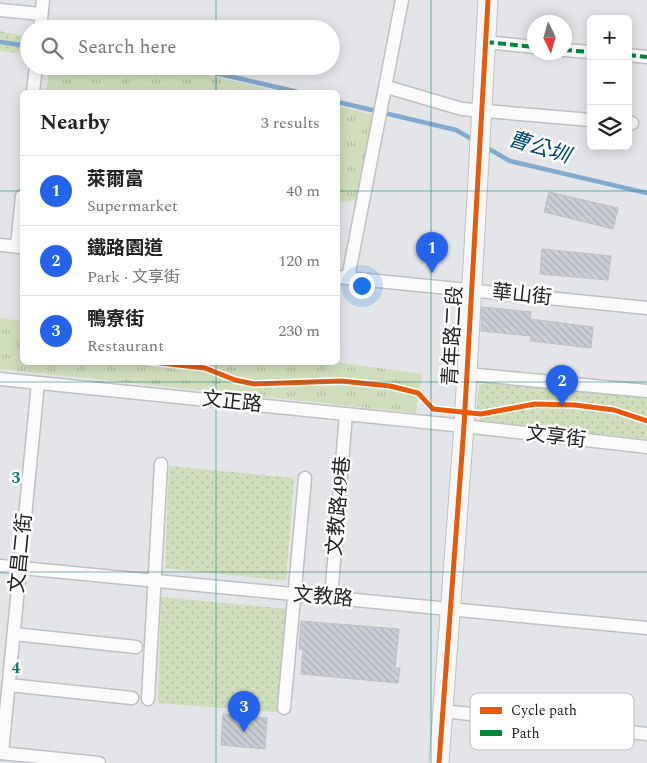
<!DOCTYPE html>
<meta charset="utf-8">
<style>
:root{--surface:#fff;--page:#f2f2f2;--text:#222;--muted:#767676;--line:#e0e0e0;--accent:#2563eb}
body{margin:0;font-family:Spectral,"Noto Sans TC",serif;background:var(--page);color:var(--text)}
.controls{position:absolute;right:15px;top:15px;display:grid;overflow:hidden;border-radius:8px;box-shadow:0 2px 12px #0003}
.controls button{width:45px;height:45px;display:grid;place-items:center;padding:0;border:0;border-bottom:1px solid var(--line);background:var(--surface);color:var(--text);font:25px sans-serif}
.compass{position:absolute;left:527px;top:15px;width:45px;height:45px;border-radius:50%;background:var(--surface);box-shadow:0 2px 12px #0003;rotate:175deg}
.you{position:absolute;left:361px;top:285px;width:18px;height:18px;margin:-12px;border:4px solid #fff;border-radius:50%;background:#1a73e8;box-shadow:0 0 0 8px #1a73e833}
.badge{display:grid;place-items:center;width:32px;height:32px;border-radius:50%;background:var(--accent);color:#fff;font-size:16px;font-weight:700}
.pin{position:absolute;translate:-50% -41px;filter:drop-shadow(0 1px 2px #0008)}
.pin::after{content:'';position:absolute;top:26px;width:18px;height:15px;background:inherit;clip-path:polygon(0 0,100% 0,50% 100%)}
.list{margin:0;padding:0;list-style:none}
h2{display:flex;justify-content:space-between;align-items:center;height:65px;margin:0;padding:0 20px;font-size:21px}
h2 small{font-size:16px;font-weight:400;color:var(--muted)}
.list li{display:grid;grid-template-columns:32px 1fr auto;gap:15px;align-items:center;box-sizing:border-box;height:70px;padding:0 20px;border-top:1px solid var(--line)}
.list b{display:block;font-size:19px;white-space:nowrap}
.list p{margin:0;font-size:16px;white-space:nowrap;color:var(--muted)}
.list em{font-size:16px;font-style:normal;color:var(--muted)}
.icon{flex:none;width:28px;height:28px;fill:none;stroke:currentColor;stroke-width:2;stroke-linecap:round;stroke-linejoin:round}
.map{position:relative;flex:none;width:647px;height:763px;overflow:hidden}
.search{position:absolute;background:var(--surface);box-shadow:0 2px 12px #0003;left:20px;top:20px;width:320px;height:55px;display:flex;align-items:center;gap:12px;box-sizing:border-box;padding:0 18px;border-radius:28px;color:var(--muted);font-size:19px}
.panel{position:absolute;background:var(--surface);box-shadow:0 2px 12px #0003;left:20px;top:90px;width:320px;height:275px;border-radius:8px}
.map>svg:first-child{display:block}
.grass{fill:url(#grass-tufts)}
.park{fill:url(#park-dots)}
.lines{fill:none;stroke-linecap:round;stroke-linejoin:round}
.stream{stroke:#81aad1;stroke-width:4.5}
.building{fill:url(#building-back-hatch);stroke:#bebfc2}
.street-casing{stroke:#bec0c2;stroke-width:15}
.secondary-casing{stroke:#bec0c2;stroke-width:21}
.street{stroke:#fbfbfc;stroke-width:12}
.secondary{stroke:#f8f7f7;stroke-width:19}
.quiet{stroke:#00873e;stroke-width:4;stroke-dasharray:8 4;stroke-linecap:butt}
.cycleway-casing{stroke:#fff;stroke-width:8}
.cycleway{stroke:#e8590c;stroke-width:5}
.grid{fill:none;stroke:#0f766e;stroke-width:1;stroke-opacity:0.55}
.labels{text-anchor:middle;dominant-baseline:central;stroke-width:5;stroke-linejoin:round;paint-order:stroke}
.street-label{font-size:20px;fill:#202122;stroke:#fff}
.water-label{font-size:21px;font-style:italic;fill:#004679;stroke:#fff}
.key{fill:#fff;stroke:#bcbcbd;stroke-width:1}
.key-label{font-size:14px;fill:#202122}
.grid-label{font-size:16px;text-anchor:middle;font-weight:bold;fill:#0f766e;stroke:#fff;stroke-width:5;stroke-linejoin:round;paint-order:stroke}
</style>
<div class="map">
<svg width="647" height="763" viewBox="0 0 647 763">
<defs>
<pattern id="grass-tufts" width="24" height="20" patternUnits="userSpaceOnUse" patternTransform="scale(1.25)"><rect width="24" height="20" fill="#cfddba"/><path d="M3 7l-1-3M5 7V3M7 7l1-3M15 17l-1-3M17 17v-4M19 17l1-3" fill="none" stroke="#b1bda0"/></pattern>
<pattern id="park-dots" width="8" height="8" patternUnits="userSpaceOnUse" patternTransform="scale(1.25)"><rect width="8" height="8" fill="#cfddba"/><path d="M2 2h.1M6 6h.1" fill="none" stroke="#b1bda0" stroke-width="1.8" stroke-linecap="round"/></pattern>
<pattern id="building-back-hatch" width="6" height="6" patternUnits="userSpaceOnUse" patternTransform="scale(1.25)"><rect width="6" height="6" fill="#cacdd6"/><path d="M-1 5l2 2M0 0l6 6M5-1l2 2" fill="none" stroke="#adb0b7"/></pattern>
</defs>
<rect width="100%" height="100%" fill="#e3e5e8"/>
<g class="grass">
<path d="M50,66H170L280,92H46Z"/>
<path d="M338,106L374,115L356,200L338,203Z"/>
<path d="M0,318L22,321V362H335L422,374L416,413L0,369Z"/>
</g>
<g class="park">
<path d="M0,31L29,37L26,54L0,51Z"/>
<path d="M488,382L647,397V439L483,422L476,415L479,385Z"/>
<path d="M169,466L294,478L286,581L165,568Z"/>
<path d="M161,597L287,609L277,712L158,703Z"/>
</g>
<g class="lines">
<g class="stream">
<path d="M0,42L29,46"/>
<path d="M185,66L298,92"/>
<path d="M338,102L456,130L475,141"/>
<path d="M484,146L510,161L647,193"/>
</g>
</g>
<g class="building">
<path d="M549,192L618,208L613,229L544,212Z"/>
<path d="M542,249L611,256L608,280L540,274Z"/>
<path d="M482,307L531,312L530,319L593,327L591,348L530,341L531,336L481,331Z"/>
<path d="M301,621L399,629L395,668H400L398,683L301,674L303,650L299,649Z"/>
<path d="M223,714L267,718L265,749L221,745Z"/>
</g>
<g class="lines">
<defs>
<g id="street">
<path d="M0,10L41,14"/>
<path d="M40,29L43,0"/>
<path d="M486,42L534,47"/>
<path d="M564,50L591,52"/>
<path d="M628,55L647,57"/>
<path d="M387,87L462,109L591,120"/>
<path d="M33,92L36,66"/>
<path d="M628,123H632"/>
<path d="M0,245L22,247"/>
<path d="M17,247L22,196"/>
<path d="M338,277L647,308"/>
<path d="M348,278L402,0"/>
<path d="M467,374L647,391"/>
<path d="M0,379L464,426L647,447"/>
<path d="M0,566L647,628"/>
<path d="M331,598L346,414"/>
<path d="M14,634L136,647"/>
<path d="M9,685L132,698"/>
<path d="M148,699L161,464"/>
<path d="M284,708L305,478"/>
<path d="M443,711L647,734"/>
<path d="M0,753L99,763"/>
<path d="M2,753L38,383"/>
</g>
<path id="secondary" d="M439,763L464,426L488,0"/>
</defs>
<use href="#street" class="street-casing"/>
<use href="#secondary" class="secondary-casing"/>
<use href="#street" class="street"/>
<use href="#secondary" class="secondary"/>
<g class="quiet">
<path d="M486,42L534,47"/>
<path d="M564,50L591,52"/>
<path d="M628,55L647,57"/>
</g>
<defs>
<g id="cycleway">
<path d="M152,362L205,368L235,380L254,384L341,381L390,386L418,393L433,409L481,414L535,404L575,405L614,410L647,421"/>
<path d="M439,763L464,426L488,0"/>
</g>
</defs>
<use href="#cycleway" class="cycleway-casing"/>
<use href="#cycleway" class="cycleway"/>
</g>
<path class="grid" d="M216,0V29M431,0V763M216,66V92M0,191H22M338,191H647M216,362V763M0,382H647M0,572H647"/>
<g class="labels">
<g class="street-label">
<text transform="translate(522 295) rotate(6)">華山街</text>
<text transform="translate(453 336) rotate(-87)">青年路二段</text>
<text transform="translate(232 402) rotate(6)">文正路</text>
<text transform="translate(556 437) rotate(7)">文享街</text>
<text transform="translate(339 506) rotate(-85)">文教路49巷</text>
<text transform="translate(21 553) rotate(-84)">文昌二街</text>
<text transform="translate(323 597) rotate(5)">文教路</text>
</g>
<g class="water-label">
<text transform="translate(539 148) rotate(17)">曹公圳</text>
</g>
</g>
<rect x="470" y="693" width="164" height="57" rx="8" class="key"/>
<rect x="480" y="707" width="22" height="7" fill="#e8590c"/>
<rect x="480" y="730" width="22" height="6" fill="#00873e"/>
<g class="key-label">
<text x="511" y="715">Cycle path</text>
<text x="511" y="738">Path</text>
</g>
<g class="grid-label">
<text x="16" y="483">3</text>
<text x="16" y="673">4</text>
</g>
</svg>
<div class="controls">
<button>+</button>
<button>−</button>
<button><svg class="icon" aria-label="layers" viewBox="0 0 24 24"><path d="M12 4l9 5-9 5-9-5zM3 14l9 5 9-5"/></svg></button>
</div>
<svg class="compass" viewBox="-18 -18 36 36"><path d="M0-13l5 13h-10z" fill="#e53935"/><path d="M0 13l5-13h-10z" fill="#767676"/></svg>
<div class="you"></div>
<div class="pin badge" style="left:432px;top:273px">1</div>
<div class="pin badge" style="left:562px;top:406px">2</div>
<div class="pin badge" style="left:244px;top:732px">3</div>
<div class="search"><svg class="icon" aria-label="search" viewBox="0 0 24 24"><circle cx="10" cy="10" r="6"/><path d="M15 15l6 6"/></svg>Search here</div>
<section class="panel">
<h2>Nearby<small>3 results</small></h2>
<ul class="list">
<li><span class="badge">1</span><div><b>萊爾富</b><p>Supermarket</p></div><em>40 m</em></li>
<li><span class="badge">2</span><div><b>鐵路園道</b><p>Park · 文享街</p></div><em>120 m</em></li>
<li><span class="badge">3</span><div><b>鴨寮街</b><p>Restaurant</p></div><em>230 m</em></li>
</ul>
</section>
</div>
